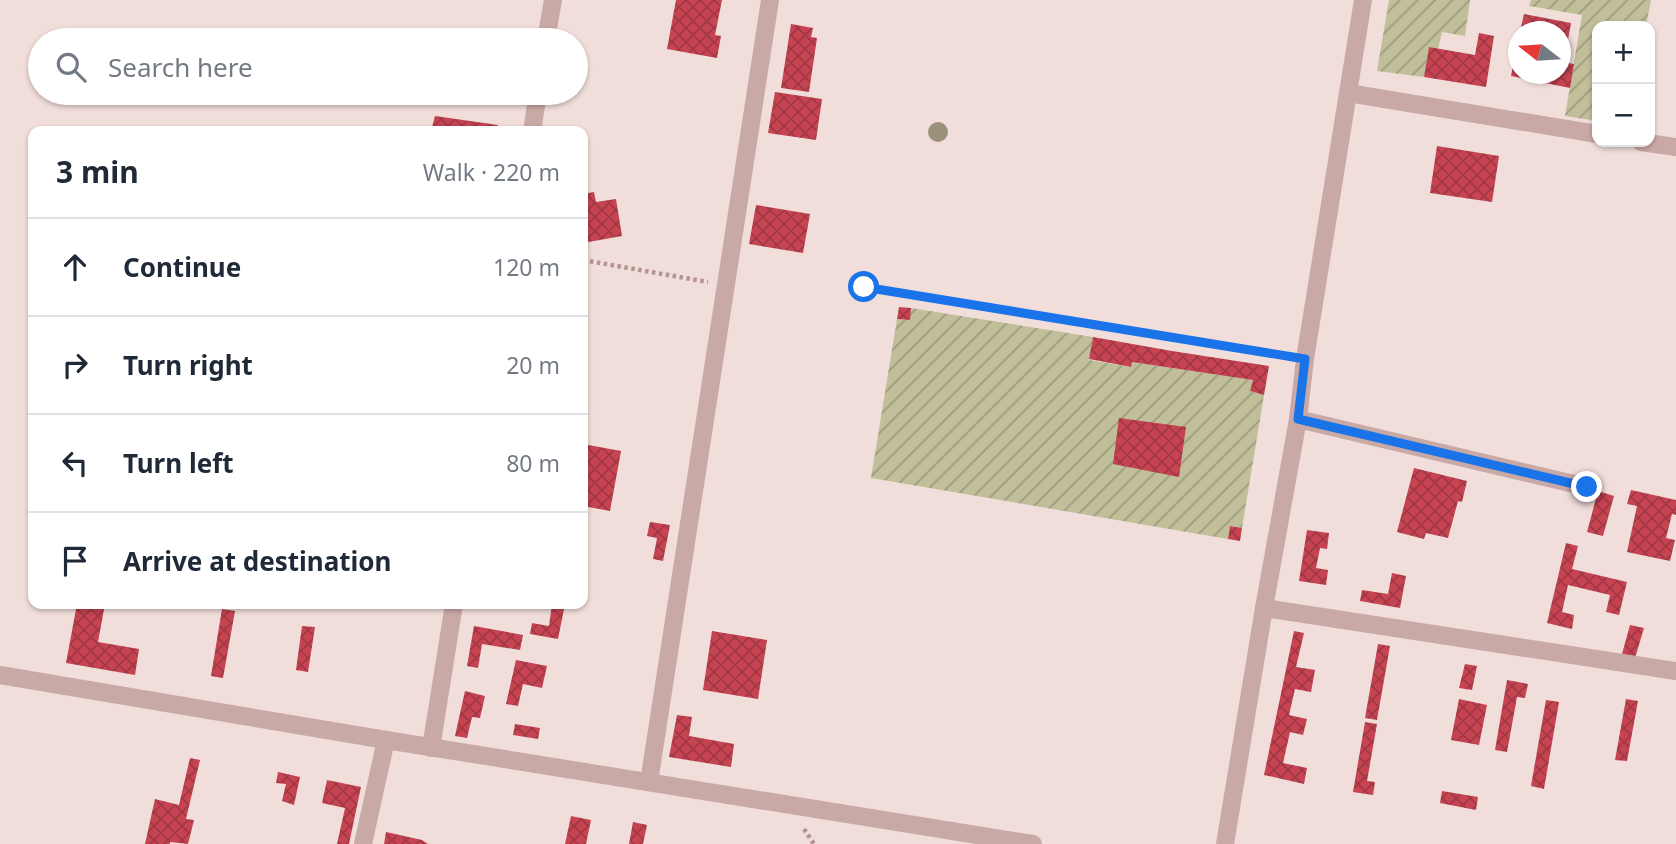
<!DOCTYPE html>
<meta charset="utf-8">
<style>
:root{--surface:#fff;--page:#f2f2f3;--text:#1f2937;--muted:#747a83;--line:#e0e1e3}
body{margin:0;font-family:"Noto Sans",sans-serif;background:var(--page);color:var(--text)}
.controls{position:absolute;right:21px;top:21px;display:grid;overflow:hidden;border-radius:14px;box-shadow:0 2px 5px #0004}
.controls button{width:63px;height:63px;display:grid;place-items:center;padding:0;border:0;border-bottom:2px solid var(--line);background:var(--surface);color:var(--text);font:35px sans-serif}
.compass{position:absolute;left:1508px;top:21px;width:63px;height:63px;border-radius:50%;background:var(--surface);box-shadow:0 2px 5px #0004;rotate:287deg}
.stop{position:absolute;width:21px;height:21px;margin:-16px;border:5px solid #1a73e8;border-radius:50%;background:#fff}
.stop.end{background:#1a73e8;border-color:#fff;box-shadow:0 2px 7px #0008}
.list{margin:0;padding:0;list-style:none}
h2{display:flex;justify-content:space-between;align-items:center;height:91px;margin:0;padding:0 28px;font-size:30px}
h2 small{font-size:23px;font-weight:400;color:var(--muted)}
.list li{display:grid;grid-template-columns:46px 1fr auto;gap:21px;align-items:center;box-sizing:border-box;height:98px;padding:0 28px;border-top:2px solid var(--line)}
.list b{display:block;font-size:26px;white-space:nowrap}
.list em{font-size:23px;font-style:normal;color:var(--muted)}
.icon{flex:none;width:38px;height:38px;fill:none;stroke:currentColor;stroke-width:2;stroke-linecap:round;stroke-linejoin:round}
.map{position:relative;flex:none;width:1676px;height:844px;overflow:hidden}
.search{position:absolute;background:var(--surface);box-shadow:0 2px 5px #0004;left:28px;top:28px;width:560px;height:77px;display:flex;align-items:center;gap:18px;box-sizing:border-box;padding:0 24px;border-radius:38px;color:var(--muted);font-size:26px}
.panel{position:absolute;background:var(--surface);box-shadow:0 2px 5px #0004;left:28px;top:126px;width:560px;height:483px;border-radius:14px}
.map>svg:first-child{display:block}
.garden{fill:url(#garden-furrows)}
.building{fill:url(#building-cross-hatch)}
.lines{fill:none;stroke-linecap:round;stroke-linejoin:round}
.path{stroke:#b59390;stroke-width:4.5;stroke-dasharray:3.5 3.5;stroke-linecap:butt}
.street{stroke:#c9a9a6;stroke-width:18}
.tree{fill:#9a927a}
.route{stroke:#1a73e8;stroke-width:9}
</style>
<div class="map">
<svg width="1676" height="844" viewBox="0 0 1676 844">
<defs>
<pattern id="garden-furrows" width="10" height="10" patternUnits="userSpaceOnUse" patternTransform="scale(1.75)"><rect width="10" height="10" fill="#c0bf9a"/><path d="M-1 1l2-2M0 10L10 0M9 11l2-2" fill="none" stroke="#9d9b7e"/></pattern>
<pattern id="building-cross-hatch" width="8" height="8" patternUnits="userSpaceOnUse" patternTransform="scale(1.75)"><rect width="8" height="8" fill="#c64352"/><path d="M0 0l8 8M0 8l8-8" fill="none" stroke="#a23844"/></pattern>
</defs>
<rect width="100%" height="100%" fill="#f1deda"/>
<g class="garden">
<path d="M1389,0H1470L1465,36L1442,32L1438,49L1429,48L1424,77L1377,71Z"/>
<path d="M1531,0H1651L1646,26H1597V121L1565,116L1582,15L1529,6Z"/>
<path d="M911,308L1093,337L1089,360L1130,367L1132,362L1253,380L1250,391L1264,395L1242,528L1230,526L1228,539L871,478L897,319L909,320Z"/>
</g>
<g class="building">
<path d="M676,0H722L715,35L721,36L717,58L667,49Z"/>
<path d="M1524,14L1571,23L1564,62L1574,64L1570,88L1511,76L1517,45L1518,74H1560V32H1520Z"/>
<path d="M791,24L813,28L811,37L817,38L809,92L781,88Z"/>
<path d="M1479,33L1494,36L1486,87L1424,77L1429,47L1475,55Z"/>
<path d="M775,92L822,99L816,140L768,133Z"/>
<path d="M434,93H500L498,105L433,97Z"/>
<path d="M435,116L498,125L496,131H431Z"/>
<path d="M1437,146L1499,156L1492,202L1430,193Z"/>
<path d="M594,192L596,202L616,199L622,236L583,243V194Z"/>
<path d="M756,205L810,214L803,253L749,244Z"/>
<path d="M899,307L911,308L910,320L897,319Z"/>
<path d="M1093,337L1172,351L1269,366L1264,395L1250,391L1253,380L1132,362L1131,367L1089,359Z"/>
<path d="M1119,418L1186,427L1179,477L1113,464Z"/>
<path d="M583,444L621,451L610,511L583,506Z"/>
<path d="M1414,468L1467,481L1462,502L1458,501L1448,538L1426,533L1424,539L1397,532Z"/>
<path d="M1631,490L1676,500V515L1672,514L1666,538L1675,540L1670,561L1627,552L1637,506L1627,504Z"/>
<path d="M1598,491L1614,496L1603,536L1587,532Z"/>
<path d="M650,522L670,525L663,561L653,559L657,538L647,536Z"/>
<path d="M1230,526L1242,528L1240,541L1228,539Z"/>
<path d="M1307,530L1329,533L1327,549L1320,548L1316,568L1328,570L1326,585L1299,581Z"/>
<path d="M1566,543L1578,546L1572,569L1627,582L1619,615L1606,612L1610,595L1568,585L1562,612L1574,615L1572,629L1547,623Z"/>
<path d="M1392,573L1406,576L1400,608L1360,601L1362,590L1388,594Z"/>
<path d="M77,604H105L98,642L139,649L135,675L66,663Z"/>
<path d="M552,604H565L558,639L530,634L532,623L549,626Z"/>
<path d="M222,609L235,611L223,678L211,676Z"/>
<path d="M1630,625L1644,628L1635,658L1622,654Z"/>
<path d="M302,626L315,627L308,672L296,670Z"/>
<path d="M474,626L523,635L520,650L482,644L478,668L467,666Z"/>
<path d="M712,631L767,640L758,699L703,690Z"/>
<path d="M1294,631L1304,633L1296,667L1315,670L1311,692L1295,689L1289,715L1307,719L1303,735L1290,732L1283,763L1307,768L1304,784L1264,775Z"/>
<path d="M1378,644L1390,646L1377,720L1365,718Z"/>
<path d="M516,660L547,666L542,688L523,684L518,706L506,704Z"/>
<path d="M1465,664L1477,666L1472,690L1459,688Z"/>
<path d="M1507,680L1528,684L1525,698L1517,697L1507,752L1495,750Z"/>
<path d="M465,691L485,696L480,718L472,717L467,738L455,736Z"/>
<path d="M1459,699L1487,705L1479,745L1451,740Z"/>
<path d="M1626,699L1638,701L1627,761L1615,760Z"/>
<path d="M1546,700L1559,702L1544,789L1531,786Z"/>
<path d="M677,715L692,717L689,736L734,744L731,767L669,757Z"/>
<path d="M1365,722L1377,724L1367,781L1375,782L1373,795L1353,792Z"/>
<path d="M515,724L540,728L538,739L513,735Z"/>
<path d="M190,758L200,760L186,819L194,820L188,844L170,842V844H145L155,799L179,805Z"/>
<path d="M278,772L300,777L294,805L282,801L286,784L276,783Z"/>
<path d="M327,780L361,787L349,844H337L345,808L322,803Z"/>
<path d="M1442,791L1478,797L1476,810L1440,803Z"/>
<path d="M571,816L591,820L586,844H565Z"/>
<path d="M633,822L647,825L643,844H629Z"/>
<path d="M386,832L422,840L428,844H384Z"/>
</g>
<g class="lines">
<g class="path">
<path d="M583,260L708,282"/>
<path d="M864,287L1284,355"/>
<path d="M804,829L814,844"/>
</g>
<g class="street">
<path d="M546,40L553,0"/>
<path d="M1348,93L1597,134"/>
<path d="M532,131L538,93"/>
<path d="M1641,142L1676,147"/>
<path d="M1298,419L1587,487"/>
<path d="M1264,608L1676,671"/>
<path d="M0,675L386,740L1033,844"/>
<path d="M431,748L454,604"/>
<path d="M649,782L770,0"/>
<path d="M363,844L386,740"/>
<path d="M1225,844L1264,608L1298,419L1305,359L1363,0"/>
</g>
</g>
<circle class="tree" cx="938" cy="132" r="10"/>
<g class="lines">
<path class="route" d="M864,287L1305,359L1298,419L1587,487"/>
</g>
</svg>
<div class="controls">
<button>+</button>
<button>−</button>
</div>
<svg class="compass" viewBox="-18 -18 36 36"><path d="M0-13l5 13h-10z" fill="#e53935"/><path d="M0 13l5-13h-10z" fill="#747a83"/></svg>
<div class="stop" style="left:864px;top:287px"></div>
<div class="stop end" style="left:1587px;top:487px"></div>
<div class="search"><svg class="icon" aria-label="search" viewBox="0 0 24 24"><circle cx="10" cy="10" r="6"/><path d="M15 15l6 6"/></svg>Search here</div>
<section class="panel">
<h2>3 min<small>Walk · 220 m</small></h2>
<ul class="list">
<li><svg class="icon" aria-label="ahead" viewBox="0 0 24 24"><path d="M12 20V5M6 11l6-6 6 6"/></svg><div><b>Continue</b></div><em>120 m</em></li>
<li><svg class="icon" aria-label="right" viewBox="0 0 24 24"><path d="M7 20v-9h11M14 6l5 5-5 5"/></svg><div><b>Turn right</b></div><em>20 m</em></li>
<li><svg class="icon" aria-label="left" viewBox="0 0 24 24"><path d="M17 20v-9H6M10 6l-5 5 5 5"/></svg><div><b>Turn left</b></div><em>80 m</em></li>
<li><svg class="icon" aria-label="arrive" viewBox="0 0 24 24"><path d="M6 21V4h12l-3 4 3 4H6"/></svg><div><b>Arrive at destination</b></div></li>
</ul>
</section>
</div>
